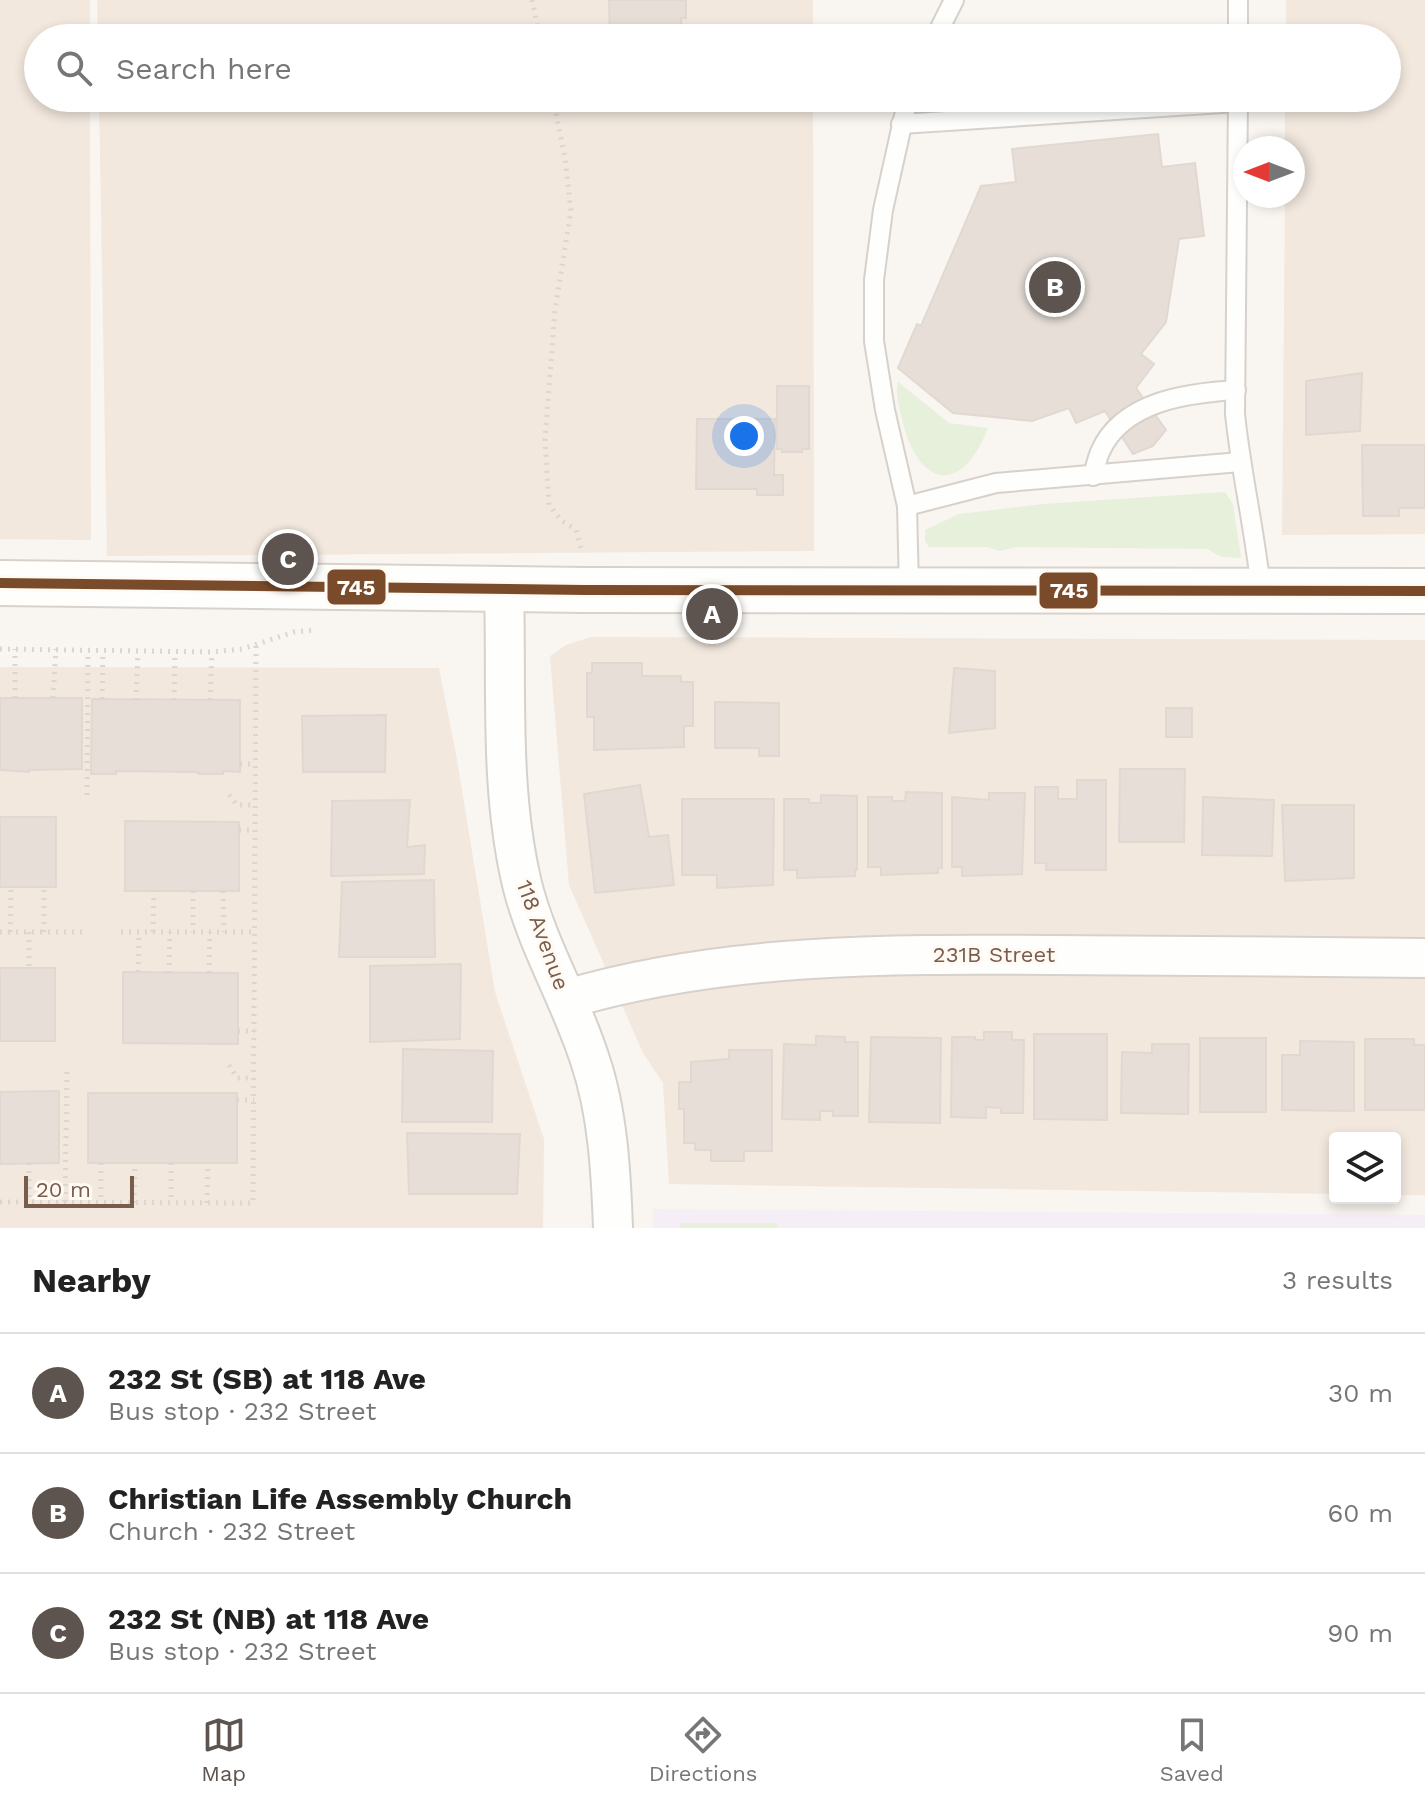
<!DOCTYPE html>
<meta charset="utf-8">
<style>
:root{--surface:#fff;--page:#f6f6f6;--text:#222;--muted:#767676;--line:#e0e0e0;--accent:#5d544f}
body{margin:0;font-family:"Work Sans",sans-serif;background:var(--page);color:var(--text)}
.controls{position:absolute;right:24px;bottom:24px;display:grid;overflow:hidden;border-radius:8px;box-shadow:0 4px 12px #0003}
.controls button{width:72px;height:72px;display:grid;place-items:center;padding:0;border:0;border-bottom:2px solid var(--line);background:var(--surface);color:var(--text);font:40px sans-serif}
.compass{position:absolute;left:1233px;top:136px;width:72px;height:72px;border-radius:50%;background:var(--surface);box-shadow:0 4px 12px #0003;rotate:270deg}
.scale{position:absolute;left:24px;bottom:20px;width:110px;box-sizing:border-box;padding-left:8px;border:4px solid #7a5c4d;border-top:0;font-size:22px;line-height:28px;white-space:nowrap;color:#7a5c4d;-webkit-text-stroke:6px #fffaf3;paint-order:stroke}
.you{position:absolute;left:744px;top:436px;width:28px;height:28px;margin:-20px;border:6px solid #fff;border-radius:50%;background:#1a73e8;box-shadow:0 0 0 12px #1a73e833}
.badge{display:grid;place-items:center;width:52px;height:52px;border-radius:50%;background:var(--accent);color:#fff;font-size:26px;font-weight:700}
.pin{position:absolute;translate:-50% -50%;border:4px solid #fff;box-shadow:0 2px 8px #0006}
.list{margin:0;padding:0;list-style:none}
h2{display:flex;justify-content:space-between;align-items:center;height:104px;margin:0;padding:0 32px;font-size:34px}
h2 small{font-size:26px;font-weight:400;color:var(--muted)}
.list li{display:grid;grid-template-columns:52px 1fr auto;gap:24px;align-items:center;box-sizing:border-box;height:120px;padding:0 32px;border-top:2px solid var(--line)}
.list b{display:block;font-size:30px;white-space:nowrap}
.list p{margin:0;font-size:26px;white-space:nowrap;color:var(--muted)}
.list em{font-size:26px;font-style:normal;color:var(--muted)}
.icon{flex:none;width:44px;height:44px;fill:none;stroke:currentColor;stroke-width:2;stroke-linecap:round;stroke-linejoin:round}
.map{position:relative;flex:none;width:1425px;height:1228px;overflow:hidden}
.search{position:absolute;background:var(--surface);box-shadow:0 4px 12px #0003;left:24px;right:24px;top:24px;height:88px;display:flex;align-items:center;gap:20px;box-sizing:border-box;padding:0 28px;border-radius:44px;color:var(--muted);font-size:30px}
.sheet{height:464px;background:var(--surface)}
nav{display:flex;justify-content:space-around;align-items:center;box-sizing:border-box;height:112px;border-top:2px solid var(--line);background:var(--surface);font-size:22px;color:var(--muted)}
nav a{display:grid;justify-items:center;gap:4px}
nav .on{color:var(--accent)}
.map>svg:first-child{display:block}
.residential{fill:#f2e8de}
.education{fill:#f6eef6}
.green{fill:#e7f0db}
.building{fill:#e6ded7;stroke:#e2d8d2;stroke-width:2}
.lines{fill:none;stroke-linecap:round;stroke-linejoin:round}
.lane-casing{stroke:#d7d1cb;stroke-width:22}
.street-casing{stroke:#d7d1cb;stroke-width:42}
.secondary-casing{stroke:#d9d2cb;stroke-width:48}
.path{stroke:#dcd5d0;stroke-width:5;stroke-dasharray:2 6;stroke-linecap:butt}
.lane{stroke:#fefefd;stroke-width:18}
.street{stroke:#fefefd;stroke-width:38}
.secondary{stroke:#fefefd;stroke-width:44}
.bus-1-casing{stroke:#fffaf3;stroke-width:16}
.bus-1{stroke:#7a4b2a;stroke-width:10}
.labels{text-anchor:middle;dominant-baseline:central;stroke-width:6;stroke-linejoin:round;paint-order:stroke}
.street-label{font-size:22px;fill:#7a5c4d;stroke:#fffaf3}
.line-badge{stroke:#fffaf3;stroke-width:3}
.badge-label{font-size:22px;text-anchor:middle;font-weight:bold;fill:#fff}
</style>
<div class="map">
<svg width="1425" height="1228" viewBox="0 0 1425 1228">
<rect width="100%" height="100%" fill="#f9f5f0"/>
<g class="residential">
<path d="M0,0H90V38H38V98H90L91,540L0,539Z"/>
<path d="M97,0H813V38H98Z"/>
<path d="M1286,0H1425V534L1282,535L1285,196H1293V148H1285V98H1387V38H1286Z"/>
<path d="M99,98H813L814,551L107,556Z"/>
<path d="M591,637L1425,640V1195H1395V1138H1335V1194L669,1184L663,1083L643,1053L569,885L550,656L566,645Z"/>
<path d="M0,667L439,668L457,760L495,992L544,1139L543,1228H0Z"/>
</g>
<path class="education" d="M653,1209L1425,1215V1228H653Z"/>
<g class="green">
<path d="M898,382L949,423L988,428C961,498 917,486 902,419C899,406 895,394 898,382Z"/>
<path d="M1225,492L1233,504L1241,558L1222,557L1207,549L1017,547L1000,551L987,547H929L925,541V530L959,514L1043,504Z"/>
<rect x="680" y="1223" width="97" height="5"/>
</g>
<g class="building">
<path d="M609,0H686V18H681L682,38H610Z"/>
<path d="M1158,134L1162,167L1195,163L1204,236L1179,239L1166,322L1141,354L1154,364L1136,388L1166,430L1153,446L1133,454L1105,411L1076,423L1069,408L1032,421L953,413L898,368L917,324L921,326L981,186L1016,182L1012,149Z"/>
<path d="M1362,373L1360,431L1306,435V381Z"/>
<path d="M777,386H809V449H802V452H782V449H777Z"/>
<path d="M697,419H775L774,475H783V495H757V489H696Z"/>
<path d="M1362,445H1425V508H1399V516H1363Z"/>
<path d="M592,663H642V676H681V682H693V726H684V747L594,750V717H587V673H592Z"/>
<path d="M954,668L995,671V728L949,733Z"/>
<path d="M0,698H82V769L29,770V772L0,770Z"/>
<path d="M92,699L240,700V772L223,771V774H198V772L116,771V774H91Z"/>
<path d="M715,702L779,703V756H759V748H715Z"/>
<rect x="1166" y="708" width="26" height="29"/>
<path d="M386,715L385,772H303L302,716Z"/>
<path d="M1120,769H1185L1184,842H1119Z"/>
<path d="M1077,780H1106V870H1046V863H1035V787H1058V799H1077Z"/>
<path d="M640,785L649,837L668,835L674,885L595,893L584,794Z"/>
<path d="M906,792L942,793V868H938V873L881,875V867H868V797H892V801H905Z"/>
<path d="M989,793H1025L1022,874L962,876V867H952V797L989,800Z"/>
<path d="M821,795L857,796V870H855V876L797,878V870H784V799H809V803H821Z"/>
<path d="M1203,797L1274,800L1272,856L1202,855Z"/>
<path d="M682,799H774L773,885L717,888V875H682Z"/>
<path d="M410,800L407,847L425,845L424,874L331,876L332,801Z"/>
<path d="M1282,805H1354V878L1285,881Z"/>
<rect x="0" y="817" width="56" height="70"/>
<path d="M125,821L239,822V891H125Z"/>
<path d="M434,880L435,957H339L342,882Z"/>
<path d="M461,964L460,1039L370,1042V966Z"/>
<rect x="0" y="968" width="55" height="73"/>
<path d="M123,972L238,973V1044L123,1043Z"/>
<path d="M984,1032H1012V1040H1024L1023,1113H1001V1108L986,1107V1118L951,1117L952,1037H975V1040H984Z"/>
<path d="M1034,1034H1107V1120L1034,1119Z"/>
<path d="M816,1036L845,1037V1042H858V1116H833V1111H820V1120L782,1119L784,1044L816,1045Z"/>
<path d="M871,1037L941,1038L940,1123L869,1122Z"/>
<rect x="1200" y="1038" width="66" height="74"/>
<path d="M1365,1039H1414V1045H1425V1110H1365Z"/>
<path d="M1300,1041L1354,1042V1111L1282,1110V1055H1300Z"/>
<path d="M1152,1044H1189L1188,1114L1121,1113L1122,1052L1152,1053Z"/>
<path d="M403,1049L493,1051L492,1122H402Z"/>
<path d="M729,1050H772V1151H744V1161H711V1150H695V1143H684V1109H679V1082H691V1062L729,1059Z"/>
<path d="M59,1091V1163L0,1164V1092Z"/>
<rect x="88" y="1093" width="149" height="70"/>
<path d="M407,1133L520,1134L517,1194H409Z"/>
</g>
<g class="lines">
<defs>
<g id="lane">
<path d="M935,38L954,0"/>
<path d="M1238,38V0"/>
<path d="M908,98L883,210L874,280V341L885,410L907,506L909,588"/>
<path d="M1238,98L1235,414C1241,473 1255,531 1261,590"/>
<path d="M901,124L1238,102"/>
<path d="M1093,476C1095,468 1097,459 1100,452C1122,401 1188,393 1236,390"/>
<path d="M907,506L996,483L1240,462"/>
</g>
<g id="street">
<path d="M504,588C507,687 499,787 522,884C537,945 571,1000 590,1060C608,1113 611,1173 613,1228"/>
<path d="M567,999C722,953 888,954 1049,955C1174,955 1300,957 1425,958"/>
</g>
<path id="secondary" d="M0,583L585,590L1425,591"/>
</defs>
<use href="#lane" class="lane-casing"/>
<use href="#street" class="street-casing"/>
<use href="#secondary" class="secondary-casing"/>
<g class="path">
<path d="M532,0L540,38"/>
<path d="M553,98L565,158L571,211L555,310L545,440L549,505L562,521L576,530L582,552"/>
<path d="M0,649L212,652L242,649L294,632L313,630"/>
<path d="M15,698V649"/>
<path d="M53,698L56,649"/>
<path d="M102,699L103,651"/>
<path d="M136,700L138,653"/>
<path d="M174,700L175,653"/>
<path d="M210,700L212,652"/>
<path d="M240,764H256"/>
<path d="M87,795L88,652"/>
<path d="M229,795L237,805H255"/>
<path d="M239,830H255"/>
<path d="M193,891V932"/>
<path d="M223,891L224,932"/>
<path d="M0,932H88"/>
<path d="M10,932L11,887"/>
<path d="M29,932V968"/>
<path d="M44,932V887"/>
<path d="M121,932H255"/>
<path d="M153,932L154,891"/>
<path d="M138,972L139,932"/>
<path d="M169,973L170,932"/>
<path d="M209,973L210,932"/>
<path d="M238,1031H255"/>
<path d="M229,1065L237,1078H254"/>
<path d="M237,1100H254"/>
<path d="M29,1163V1202"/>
<path d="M101,1163V1202"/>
<path d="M171,1163V1203"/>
<path d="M0,1202L253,1203L256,646"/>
<path d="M65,1202L67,1066"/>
<path d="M134,1203L135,1163"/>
<path d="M207,1203L208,1163"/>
</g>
<use href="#lane" class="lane"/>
<use href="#street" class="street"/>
<use href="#secondary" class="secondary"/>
<defs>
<path id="bus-1" d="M0,583L585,590L1425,591"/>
</defs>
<use href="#bus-1" class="bus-1-casing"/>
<use href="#bus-1" class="bus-1"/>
</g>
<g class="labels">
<g class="street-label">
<text transform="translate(543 935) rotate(70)">118 Avenue</text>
<text x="994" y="954">231B Street</text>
</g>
</g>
<g class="line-badge">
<rect x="326" y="568" width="61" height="38" rx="8" fill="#7a4b2a"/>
<rect x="1038" y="571" width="61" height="39" rx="8" fill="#7a4b2a"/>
</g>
<g class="badge-label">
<text x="356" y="595">745</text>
<text x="1069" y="598">745</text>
</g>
</svg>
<div class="controls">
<button><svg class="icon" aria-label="layers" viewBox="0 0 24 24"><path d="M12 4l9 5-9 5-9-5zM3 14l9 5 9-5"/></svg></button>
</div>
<svg class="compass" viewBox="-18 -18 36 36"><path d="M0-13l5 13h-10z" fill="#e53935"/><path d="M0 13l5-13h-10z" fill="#767676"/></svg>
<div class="scale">20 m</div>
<div class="you"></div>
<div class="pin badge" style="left:712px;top:614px">A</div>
<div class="pin badge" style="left:1055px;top:287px">B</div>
<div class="pin badge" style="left:288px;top:559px">C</div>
<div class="search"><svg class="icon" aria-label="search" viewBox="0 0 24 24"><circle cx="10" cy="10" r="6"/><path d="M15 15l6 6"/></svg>Search here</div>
</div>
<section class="sheet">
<h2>Nearby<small>3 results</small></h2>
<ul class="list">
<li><span class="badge">A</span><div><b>232 St (SB) at 118 Ave</b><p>Bus stop · 232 Street</p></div><em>30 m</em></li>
<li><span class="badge">B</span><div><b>Christian Life Assembly Church</b><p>Church · 232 Street</p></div><em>60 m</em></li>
<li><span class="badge">C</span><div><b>232 St (NB) at 118 Ave</b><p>Bus stop · 232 Street</p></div><em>90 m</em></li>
</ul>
</section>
<nav>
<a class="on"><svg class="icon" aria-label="map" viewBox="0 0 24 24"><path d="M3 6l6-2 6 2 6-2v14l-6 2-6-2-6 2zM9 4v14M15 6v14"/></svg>Map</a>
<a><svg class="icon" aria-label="directions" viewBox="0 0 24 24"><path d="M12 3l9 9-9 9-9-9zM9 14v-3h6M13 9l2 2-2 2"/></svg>Directions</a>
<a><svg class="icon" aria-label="saved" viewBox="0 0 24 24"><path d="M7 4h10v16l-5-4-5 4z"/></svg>Saved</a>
</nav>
